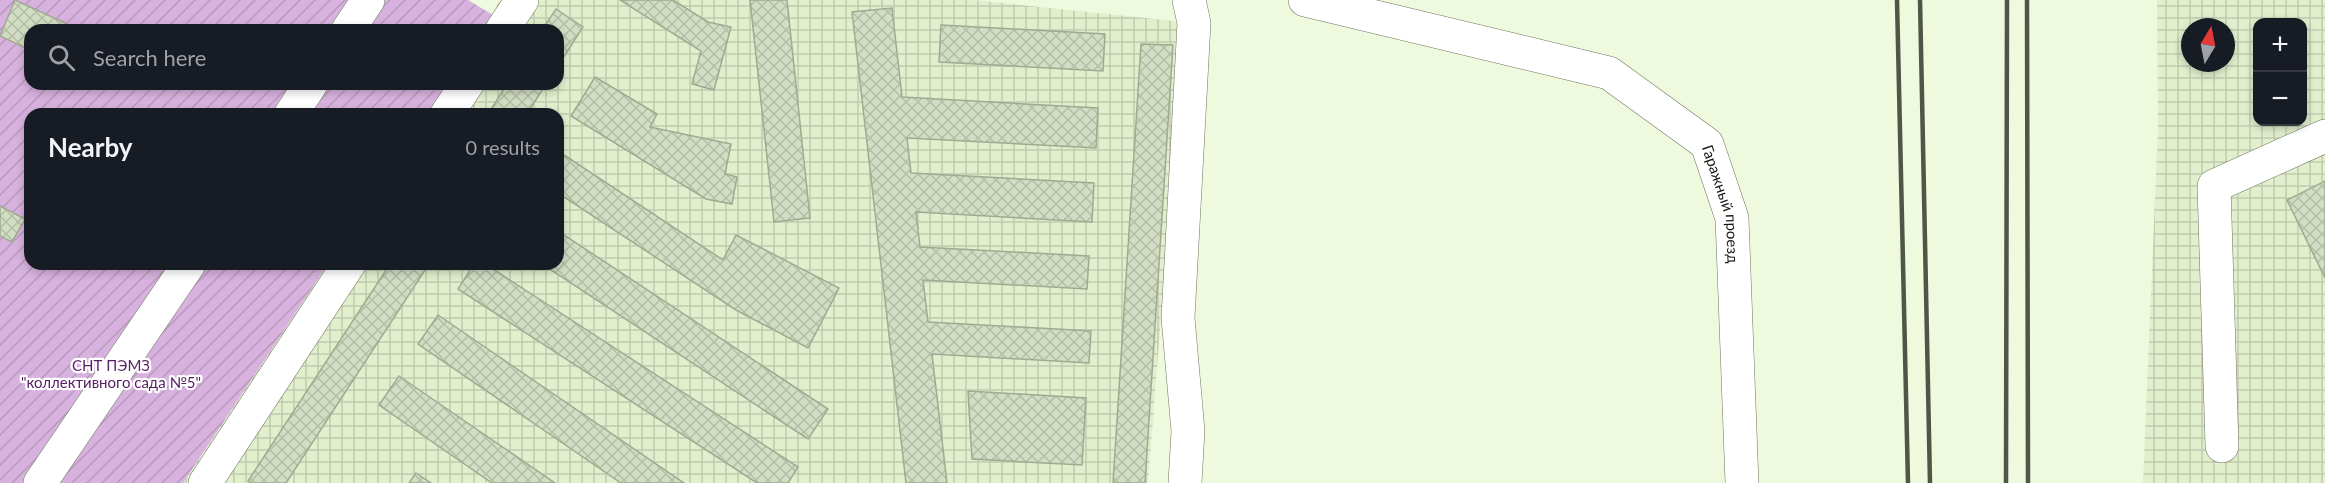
<!DOCTYPE html>
<meta charset="utf-8">
<style>
:root{--surface:#171b24;--page:#242831;--text:#f1f3f6;--muted:#9ea1a6;--line:#363941}
body{margin:0;font-family:Lato,sans-serif;background:var(--page);color:var(--text)}
.controls{position:absolute;right:18px;top:18px;display:grid;overflow:hidden;border-radius:12px;box-shadow:0 3px 9px #0003}
.controls button{width:54px;height:54px;display:grid;place-items:center;padding:0;border:0;border-bottom:2px solid var(--line);background:var(--surface);color:var(--text);font:30px sans-serif}
.compass{position:absolute;left:2181px;top:18px;width:54px;height:54px;border-radius:50%;background:var(--surface);box-shadow:0 3px 9px #0003;rotate:10deg}
.list{margin:0;padding:0;list-style:none}
h2{display:flex;justify-content:space-between;align-items:center;height:78px;margin:0;padding:0 24px;font-size:26px}
h2 small{font-size:20px;font-weight:400;color:var(--muted)}
.icon{flex:none;width:33px;height:33px;fill:none;stroke:currentColor;stroke-width:2;stroke-linecap:round;stroke-linejoin:round}
.map{position:relative;flex:none;width:2325px;height:483px;overflow:hidden}
.search{position:absolute;background:var(--surface);box-shadow:0 3px 9px #0003;left:24px;top:24px;width:540px;height:66px;display:flex;align-items:center;gap:15px;box-sizing:border-box;padding:0 21px;border-radius:18px;color:var(--muted);font-size:22px}
.panel{position:absolute;background:var(--surface);box-shadow:0 3px 9px #0003;left:24px;top:108px;width:540px;height:162px;border-radius:18px}
.map>svg:first-child{display:block}
.industrial{fill:url(#industrial-grid);fill-rule:evenodd}
.garden{fill:url(#garden-furrows)}
.building{fill:url(#building-cross-hatch);stroke:#a0aa91;stroke-width:1.5}
.lines{fill:none;stroke-linecap:round;stroke-linejoin:round}
.minor-casing{stroke:#6d765e;stroke-width:34}
.minor{stroke:#fff;stroke-width:33}
.rail{stroke:#4f5547;stroke-width:4.5}
.labels{text-anchor:middle;dominant-baseline:central;stroke-width:4.5;stroke-linejoin:round;paint-order:stroke}
.street-label{font-size:15px;fill:#15180f;stroke:#fff}
.park-label{font-size:15px;fill:#581d63;stroke:#fff}
</style>
<div class="map">
<svg width="2325" height="483" viewBox="0 0 2325 483">
<defs>
<pattern id="industrial-grid" width="8" height="8" patternUnits="userSpaceOnUse" patternTransform="scale(1.5)"><rect width="8" height="8" fill="#e2efcd"/><path d="M0 4h8M4 0v8" fill="none" stroke="#c1ccaf"/></pattern>
<pattern id="garden-furrows" width="10" height="10" patternUnits="userSpaceOnUse" patternTransform="scale(1.5)"><rect width="10" height="10" fill="#d8b2de"/><path d="M-1 1l2-2M0 10L10 0M9 11l2-2" fill="none" stroke="#b898bd"/></pattern>
<pattern id="building-cross-hatch" width="8" height="8" patternUnits="userSpaceOnUse" patternTransform="scale(1.5)"><rect width="8" height="8" fill="#d3ddc3"/><path d="M0 0l8 8M0 8l8-8" fill="none" stroke="#b4bda6"/></pattern>
</defs>
<rect width="100%" height="100%" fill="#eef9de"/>
<g class="industrial">
<path d="M500,0H974L1184,22L1148,483H183L328,264H558V114H427L447,84H558V30H483Z"/>
<path d="M2157,0H2325V483H2143L2158,128ZM2258,22H2302V122H2258ZM2190,27H2226V63H2190Z"/>
</g>
<path class="garden" d="M0,0H468L493,15L483,30H30V84H447L427,114H30V264H328L183,483H0Z"/>
<g class="building">
<path d="M15,0L65,23L62,30H30V50L0,36Z"/>
<path d="M620,0H673L708,22L731,27L714,90L692,84L701,51Z"/>
<path d="M750,0H787L810,218L774,222Z"/>
<path d="M892,8L902,97L1098,108L1096,148L907,138L911,173L1094,183L1092,222L916,212L920,247L1089,256L1087,289L923,280L928,322L1091,331L1089,363L932,354L947,483H906L852,12Z"/>
<path d="M556,9L583,27L558,66V30H542Z"/>
<path d="M941,25L1105,34L1103,71L939,62Z"/>
<path d="M1141,44L1173,45L1145,483H1113Z"/>
<path d="M595,77L657,114L650,127L731,144L725,174L737,177L732,204L706,199L571,116Z"/>
<path d="M507,84H546L527,114H488Z"/>
<path d="M558,151L723,260L736,235L839,288L808,348L736,310L558,193Z"/>
<path d="M2325,181V278L2287,200Z"/>
<path d="M0,206L25,219L12,242L0,236Z"/>
<path d="M558,231L828,409L808,439L542,264H558Z"/>
<path d="M390,264H429L286,483H251L248,481Z"/>
<path d="M474,264H485L798,467L788,483H757L458,289Z"/>
<path d="M438,315L684,483H621L418,344Z"/>
<path d="M399,376L555,483H492L379,405Z"/>
<path d="M968,391L1086,398L1082,465L972,459Z"/>
<path d="M416,473L431,483H409Z"/>
</g>
<g class="lines">
<defs>
<g id="minor">
<path id="s1" d="M1305,0L1609,73L1707,144L1732,218L1742,483"/>
<path d="M348,30L368,0"/>
<path d="M502,30L522,0"/>
<path d="M291,114L311,84"/>
<path d="M447,114L467,84"/>
<path d="M2222,446L2214,186L2325,136"/>
<path d="M40,483L189,264"/>
<path d="M205,483L349,264"/>
<path d="M1185,483L1188,431L1178,318L1194,23L1189,0"/>
</g>
</defs>
<use href="#minor" class="minor-casing"/>
<use href="#minor" class="minor"/>
<g class="rail">
<path d="M1897,0L1908,483"/>
<path d="M1920,0L1930,483"/>
<path d="M2027,0L2028,483"/>
<path d="M2006,483L2007,0"/>
</g>
</g>
<g class="labels">
<g class="street-label">
<text stroke="none"><textPath href="#s1" startOffset="496">Гаражный проезд</textPath></text>
</g>
<g class="park-label">
<text x="111" y="365">СНТ ПЭМЗ<tspan x="111" dy="17">"коллективного сада №5"</tspan></text>
</g>
</g>
</svg>
<div class="controls">
<button>+</button>
<button>−</button>
</div>
<svg class="compass" viewBox="-18 -18 36 36"><path d="M0-13l5 13h-10z" fill="#e53935"/><path d="M0 13l5-13h-10z" fill="#9ea1a6"/></svg>
<div class="search"><svg class="icon" aria-label="search" viewBox="0 0 24 24"><circle cx="10" cy="10" r="6"/><path d="M15 15l6 6"/></svg>Search here</div>
<section class="panel">
<h2>Nearby<small>0 results</small></h2>
<ul class="list">
</ul>
</section>
</div>
